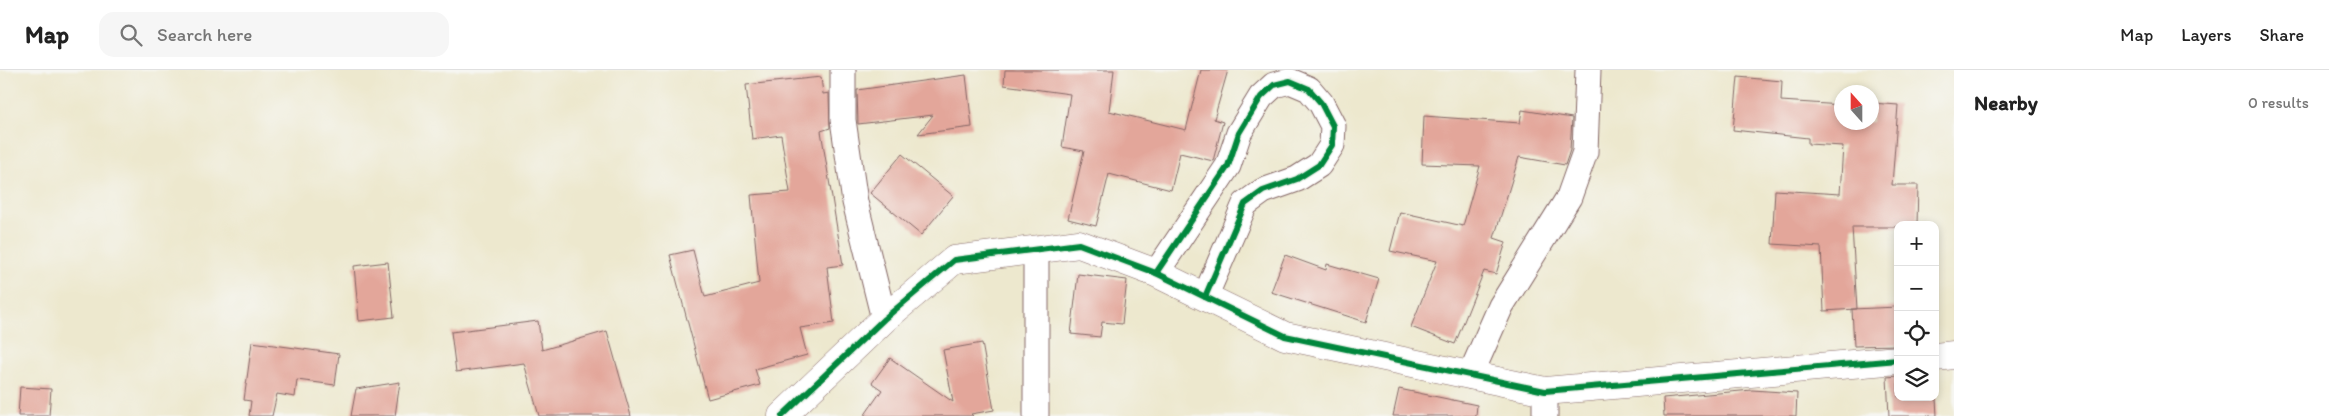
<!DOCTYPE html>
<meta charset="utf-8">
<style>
:root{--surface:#fff;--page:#f6f6f6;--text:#222;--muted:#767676;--line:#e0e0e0}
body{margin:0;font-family:Itim,sans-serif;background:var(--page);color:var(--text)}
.controls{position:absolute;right:15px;bottom:15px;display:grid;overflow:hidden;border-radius:10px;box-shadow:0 2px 8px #0003}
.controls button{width:45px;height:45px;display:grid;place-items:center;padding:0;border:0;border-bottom:1px solid var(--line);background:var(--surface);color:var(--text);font:25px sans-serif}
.compass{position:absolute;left:1834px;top:15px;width:45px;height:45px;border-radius:50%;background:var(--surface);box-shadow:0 2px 8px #0003;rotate:339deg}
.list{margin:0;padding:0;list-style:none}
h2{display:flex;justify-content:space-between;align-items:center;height:65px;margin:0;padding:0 20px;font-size:21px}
h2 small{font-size:16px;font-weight:400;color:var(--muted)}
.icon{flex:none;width:28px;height:28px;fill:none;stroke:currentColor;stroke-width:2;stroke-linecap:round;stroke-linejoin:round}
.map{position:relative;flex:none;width:1954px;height:346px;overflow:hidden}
header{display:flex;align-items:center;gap:30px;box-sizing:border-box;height:70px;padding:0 25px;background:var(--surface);border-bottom:1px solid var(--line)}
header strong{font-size:24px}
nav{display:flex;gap:28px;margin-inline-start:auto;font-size:18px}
.search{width:350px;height:45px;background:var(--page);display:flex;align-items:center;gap:12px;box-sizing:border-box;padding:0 18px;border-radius:15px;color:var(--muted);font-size:19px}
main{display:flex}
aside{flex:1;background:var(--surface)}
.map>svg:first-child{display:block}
.building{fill:#e3a69a}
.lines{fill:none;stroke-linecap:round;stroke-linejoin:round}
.street-casing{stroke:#836564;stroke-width:27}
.secondary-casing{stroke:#836564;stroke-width:29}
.street{stroke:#fff;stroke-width:25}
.secondary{stroke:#fff;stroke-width:28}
.cycleway-casing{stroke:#f6f6f2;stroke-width:9}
.cycleway{stroke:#00873e;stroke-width:6}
</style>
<header>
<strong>Map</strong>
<div class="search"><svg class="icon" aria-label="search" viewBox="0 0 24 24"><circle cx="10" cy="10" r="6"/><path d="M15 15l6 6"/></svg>Search here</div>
<nav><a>Map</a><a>Layers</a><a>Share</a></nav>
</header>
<main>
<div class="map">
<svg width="1954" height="346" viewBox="0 0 1954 346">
<rect width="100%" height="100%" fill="#f6f6f2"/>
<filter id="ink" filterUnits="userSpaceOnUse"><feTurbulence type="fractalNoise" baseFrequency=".02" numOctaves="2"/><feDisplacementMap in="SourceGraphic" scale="10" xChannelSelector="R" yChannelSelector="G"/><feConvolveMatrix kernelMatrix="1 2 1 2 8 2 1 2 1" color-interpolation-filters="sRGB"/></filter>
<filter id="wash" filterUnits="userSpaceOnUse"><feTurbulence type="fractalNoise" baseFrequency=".0096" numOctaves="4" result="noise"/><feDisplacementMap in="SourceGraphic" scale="20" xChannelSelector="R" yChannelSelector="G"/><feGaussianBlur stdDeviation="1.12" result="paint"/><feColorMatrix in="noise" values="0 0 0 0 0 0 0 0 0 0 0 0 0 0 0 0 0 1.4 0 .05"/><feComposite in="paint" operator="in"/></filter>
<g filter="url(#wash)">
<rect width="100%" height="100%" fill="#ede8ce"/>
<g id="blocks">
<g class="building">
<path d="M1005,0H1114L1109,41L1186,60L1201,0H1228L1214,49L1223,52L1213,91L1180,83L1171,120L1109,104L1096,156L1068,149L1084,81L1062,77L1070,24L1004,15Z"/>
<path d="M966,5L972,57L918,64L933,45L858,54L857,20Z"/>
<path d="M821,7L823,24L829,23L830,58L821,61L843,195L827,197L834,253L800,258L807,285L755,299L760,315L708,329L670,185L693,180L705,227L759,213L751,125L790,122L781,65L752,69L746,15Z"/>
<path d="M1738,7L1782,11L1781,31L1842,35V52H1872V33L1898,35L1892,115H1918L1917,155H1898V157H1852L1857,239L1824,241L1821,177L1772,174L1775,120L1840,124L1843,76L1808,74V68L1733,60Z"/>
<path d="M1522,40L1572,48L1570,80L1565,95L1519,87L1494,168L1506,172L1496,204L1484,201L1455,274L1411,257L1437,191L1390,181L1400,142L1463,156L1480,96L1422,94L1424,46L1520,53Z"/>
<path d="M902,84L953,126L921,165L870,123Z"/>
<path d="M1285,185L1326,200L1327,194L1379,209L1366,252L1271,222Z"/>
<path d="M388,192L394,247L359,251L354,196Z"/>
<path d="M1078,204L1127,210L1122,254L1102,252L1100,267L1071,264Z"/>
<path d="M1898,237V275L1854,276L1852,239Z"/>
<path d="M538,251L542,280L607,261L631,346H539L524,293L456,302L451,262Z"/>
<path d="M252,272L339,284L335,315L297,310L295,327L277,324L272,346H249L251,331L244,330Z"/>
<path d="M982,273L994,340L971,344L973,346H864L882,320L872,313L890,288L953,332L943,280Z"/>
<path d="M1898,306V327H1935V311L1937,346H1889L1887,307Z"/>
<path d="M400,312L395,346H351L356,319Z"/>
<path d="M20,317L51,319L49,346H18Z"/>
<path d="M1399,319L1477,335L1476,346H1393Z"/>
<path d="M1752,320L1797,323L1796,346H1664L1663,328Z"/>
</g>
</g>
</g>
<g filter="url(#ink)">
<use href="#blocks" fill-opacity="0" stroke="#836564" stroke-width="1"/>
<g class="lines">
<defs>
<g id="street">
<path d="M843,0V50L855,132L884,249"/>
<path d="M1036,180V346"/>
<path d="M1156,203L1228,96L1239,63L1261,27L1274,15L1290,11L1309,19L1321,33L1333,56L1332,75L1319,95L1297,109L1263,121L1245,134L1205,227"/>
<path d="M1470,306L1501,236L1569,127L1585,82L1588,0"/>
<path d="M1545,346V321"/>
</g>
<g id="secondary">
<path d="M1935,287L1954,285"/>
<path d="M782,346L884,249L954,190L1079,174L1156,203L1285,266L1545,321L1898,290"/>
</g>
</defs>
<use href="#street" class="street-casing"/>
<use href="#secondary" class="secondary-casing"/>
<use href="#street" class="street"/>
<use href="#secondary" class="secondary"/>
<defs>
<g id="cycleway">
<path d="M1156,203L1228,96L1239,63L1261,27L1274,15L1290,11L1309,19L1321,33L1333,56L1332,75L1319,95L1297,109L1263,121L1245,134L1205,227"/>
<path d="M782,346L884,249L954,190L1079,174L1156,203L1285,266L1545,321L1898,290"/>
</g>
</defs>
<use href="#cycleway" class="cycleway-casing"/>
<use href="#cycleway" class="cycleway"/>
</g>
</g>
</svg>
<div class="controls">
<button>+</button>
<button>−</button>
<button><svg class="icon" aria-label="locate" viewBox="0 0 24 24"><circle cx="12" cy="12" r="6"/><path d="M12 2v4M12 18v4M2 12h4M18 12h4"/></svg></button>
<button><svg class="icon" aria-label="layers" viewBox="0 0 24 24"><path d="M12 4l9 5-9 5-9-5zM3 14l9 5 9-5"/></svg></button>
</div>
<svg class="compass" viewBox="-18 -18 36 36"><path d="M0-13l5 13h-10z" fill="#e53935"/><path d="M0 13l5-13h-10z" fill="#767676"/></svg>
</div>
<aside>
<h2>Nearby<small>0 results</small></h2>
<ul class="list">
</ul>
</aside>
</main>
